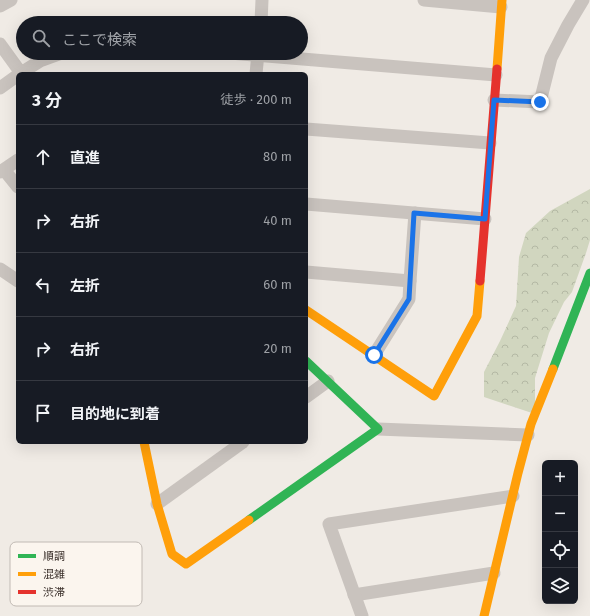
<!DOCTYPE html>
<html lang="ja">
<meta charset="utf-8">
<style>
:root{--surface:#171b24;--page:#20242c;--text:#f1f3f6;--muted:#9ea1a6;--line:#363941}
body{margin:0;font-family:"Fira Sans","Noto Sans JP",sans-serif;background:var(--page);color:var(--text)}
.controls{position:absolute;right:12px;bottom:12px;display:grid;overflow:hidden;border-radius:6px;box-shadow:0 4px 16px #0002}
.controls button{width:36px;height:36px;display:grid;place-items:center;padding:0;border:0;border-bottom:1px solid var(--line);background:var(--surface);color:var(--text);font:20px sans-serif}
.stop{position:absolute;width:12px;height:12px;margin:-9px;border:3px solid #1a73e8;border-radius:50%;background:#fff}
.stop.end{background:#1a73e8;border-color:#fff;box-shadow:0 1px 4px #0008}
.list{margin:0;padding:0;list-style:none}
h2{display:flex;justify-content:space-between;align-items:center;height:52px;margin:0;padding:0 16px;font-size:17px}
h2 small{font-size:13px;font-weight:400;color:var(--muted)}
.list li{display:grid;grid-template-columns:26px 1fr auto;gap:12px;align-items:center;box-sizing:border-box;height:64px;padding:0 16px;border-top:1px solid var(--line)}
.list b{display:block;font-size:15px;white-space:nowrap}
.list em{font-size:13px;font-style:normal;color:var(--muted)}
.icon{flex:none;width:22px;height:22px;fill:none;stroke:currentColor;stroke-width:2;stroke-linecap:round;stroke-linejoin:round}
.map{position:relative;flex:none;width:590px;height:616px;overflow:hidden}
.search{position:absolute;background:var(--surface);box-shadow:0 4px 16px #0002;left:16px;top:16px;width:292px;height:44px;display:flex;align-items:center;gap:10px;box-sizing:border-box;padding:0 14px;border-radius:22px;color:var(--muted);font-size:15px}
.panel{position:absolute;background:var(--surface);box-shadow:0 4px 16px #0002;left:16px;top:72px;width:292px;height:372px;border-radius:6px}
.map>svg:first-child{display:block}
.park{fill:url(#park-crowns)}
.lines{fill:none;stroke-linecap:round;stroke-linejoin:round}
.street{stroke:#c9c3be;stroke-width:13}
.fast{stroke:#30b455;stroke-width:9}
.slow{stroke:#ff9f0a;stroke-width:9}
.jam{stroke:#e5322d;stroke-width:9}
.route{stroke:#1a73e8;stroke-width:5}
.key{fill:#fbf5ee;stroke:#c1bab4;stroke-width:1}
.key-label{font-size:11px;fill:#3b302b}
</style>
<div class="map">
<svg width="590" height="616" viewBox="0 0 590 616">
<defs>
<pattern id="park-crowns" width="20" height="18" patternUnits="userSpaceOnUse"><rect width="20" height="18" fill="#d1d6bf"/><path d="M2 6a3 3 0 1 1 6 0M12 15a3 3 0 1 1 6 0" fill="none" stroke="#b4b8a4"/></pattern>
</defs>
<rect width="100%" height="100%" fill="#f0ebe5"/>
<path class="park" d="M590,189V240L586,253L572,292L564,302L549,333L535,378V414L484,397V372L500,341L516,306L519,257L526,233L550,211Z"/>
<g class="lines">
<g class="street">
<path d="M424,0L501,7"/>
<path d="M0,6L11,0"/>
<path d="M261,23L262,0"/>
<path d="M0,44L21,73L40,61L62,53"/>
<path d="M230,53L496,75"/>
<path d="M256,74L258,53"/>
<path d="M0,88L18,75"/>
<path d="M494,100L540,102L551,58L568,25L583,0"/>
<path d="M306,129L490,143"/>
<path d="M4,170L18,187"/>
<path d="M0,172L18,160"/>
<path d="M306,204L485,219"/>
<path d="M0,269L18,281"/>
<path d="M306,272L410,281L415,213"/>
<path d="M374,355L409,299L410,281"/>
<path d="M306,397L328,381"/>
<path d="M378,429L528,435"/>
<path d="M157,504L243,442"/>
<path d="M354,595L494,573"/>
<path d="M362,616L329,524L513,496"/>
</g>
<g class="fast">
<path d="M553,369L590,273"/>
<path d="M249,520L378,429L306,361"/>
</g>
<g class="slow">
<path d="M497,69L502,0"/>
<path d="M306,310L434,396L477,316L480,281"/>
<path d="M144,442L157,504L172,554L186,564L249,520"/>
<path d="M484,616L518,473L531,424L553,369"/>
</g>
<path class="jam" d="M480,281L497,69"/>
</g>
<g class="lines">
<path class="route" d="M374,355L409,299L414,213L485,219L494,100L540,102"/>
</g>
<rect x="10" y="542" width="132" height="64" rx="6" class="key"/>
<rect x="18" y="554" width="18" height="4" fill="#30b455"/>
<rect x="18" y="572" width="18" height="4" fill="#ff9f0a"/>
<rect x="18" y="590" width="18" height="4" fill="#e5322d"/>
<g class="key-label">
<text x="43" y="560">順調</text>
<text x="43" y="578">混雑</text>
<text x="43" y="596">渋滞</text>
</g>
</svg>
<div class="controls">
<button>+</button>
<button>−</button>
<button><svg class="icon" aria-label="locate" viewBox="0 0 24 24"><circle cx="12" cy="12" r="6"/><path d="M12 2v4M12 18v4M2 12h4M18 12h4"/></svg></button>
<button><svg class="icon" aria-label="layers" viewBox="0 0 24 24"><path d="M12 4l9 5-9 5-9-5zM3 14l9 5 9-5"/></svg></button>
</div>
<div class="stop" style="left:374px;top:355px"></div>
<div class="stop end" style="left:540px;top:102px"></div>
<div class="search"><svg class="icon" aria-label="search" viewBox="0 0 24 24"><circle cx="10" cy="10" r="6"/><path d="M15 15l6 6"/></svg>ここで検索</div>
<section class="panel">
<h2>3 分<small>徒歩 · 200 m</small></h2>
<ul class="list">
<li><svg class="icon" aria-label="ahead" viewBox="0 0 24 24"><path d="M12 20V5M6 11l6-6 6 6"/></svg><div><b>直進</b></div><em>80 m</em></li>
<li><svg class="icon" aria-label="right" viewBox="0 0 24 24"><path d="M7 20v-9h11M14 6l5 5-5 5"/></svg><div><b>右折</b></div><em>40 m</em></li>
<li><svg class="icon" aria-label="left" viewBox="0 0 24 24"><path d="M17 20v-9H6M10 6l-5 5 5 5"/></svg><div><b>左折</b></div><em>60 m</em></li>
<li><svg class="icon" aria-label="right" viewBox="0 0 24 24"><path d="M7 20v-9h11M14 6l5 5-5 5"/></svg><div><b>右折</b></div><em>20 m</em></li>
<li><svg class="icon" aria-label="arrive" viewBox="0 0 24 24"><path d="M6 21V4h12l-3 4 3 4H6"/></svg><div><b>目的地に到着</b></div></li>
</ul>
</section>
</div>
